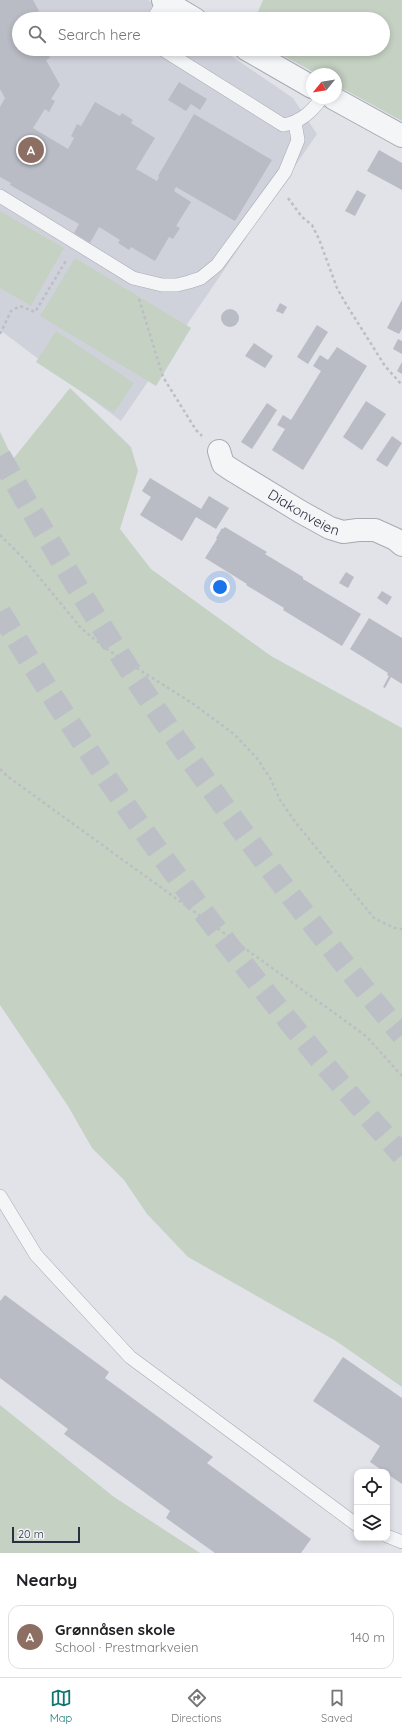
<!DOCTYPE html>
<meta charset="utf-8">
<style>
:root{--surface:#fff;--page:#f2f2f2;--text:#202124;--muted:#757577;--line:#e0e0e0;--accent:#0f766e}
body{margin:0;font-family:Quicksand,sans-serif;background:var(--page);color:var(--text)}
.controls{position:absolute;right:12px;bottom:12px;display:grid;overflow:hidden;border-radius:8px;box-shadow:0 2px 6px #0003}
.controls button{width:36px;height:36px;display:grid;place-items:center;padding:0;border:0;border-bottom:1px solid var(--line);background:var(--surface);color:var(--text);font:20px sans-serif}
.compass{position:absolute;left:306px;top:68px;width:36px;height:36px;border-radius:50%;background:var(--surface);box-shadow:0 2px 6px #0003;rotate:240deg}
.scale{position:absolute;left:12px;bottom:10px;width:68px;box-sizing:border-box;padding-left:4px;border:2px solid #2b3040;border-top:0;font-size:11px;line-height:14px;white-space:nowrap;color:#2b3040;-webkit-text-stroke:3px #f1f2f6;paint-order:stroke}
.you{position:absolute;left:220px;top:587px;width:14px;height:14px;margin:-10px;border:3px solid #fff;border-radius:50%;background:#1a73e8;box-shadow:0 0 0 6px #1a73e833}
.badge{display:grid;place-items:center;width:26px;height:26px;border-radius:50%;background:var(--accent);color:#fff;font-size:13px;font-weight:700}
.pin{position:absolute;translate:-50% -50%;border:2px solid #fff;box-shadow:0 1px 4px #0006}
.list{margin:0;padding:0;list-style:none}
h2{display:flex;justify-content:space-between;align-items:center;height:52px;margin:0;padding:0 16px;font-size:17px}
h2 small{font-size:13px;font-weight:400;color:var(--muted)}
.list li{display:grid;grid-template-columns:26px 1fr auto;gap:12px;align-items:center;box-sizing:border-box;height:64px;margin:0 8px 8px;padding:0 8px;border:1px solid var(--line);border-radius:12px}
.list b{display:block;font-size:15px;white-space:nowrap}
.list p{margin:0;font-size:13px;white-space:nowrap;color:var(--muted)}
.list em{font-size:13px;font-style:normal;color:var(--muted)}
.icon{flex:none;width:22px;height:22px;fill:none;stroke:currentColor;stroke-width:2;stroke-linecap:round;stroke-linejoin:round}
.map{position:relative;flex:none;width:402px;height:1553px;overflow:hidden}
.search{position:absolute;background:var(--surface);box-shadow:0 2px 6px #0003;left:12px;right:12px;top:12px;height:44px;display:flex;align-items:center;gap:10px;box-sizing:border-box;padding:0 14px;border-radius:22px;color:var(--muted);font-size:15px}
.sheet{height:124px;background:var(--surface)}
nav{display:flex;justify-content:space-around;align-items:center;box-sizing:border-box;height:56px;border-top:1px solid var(--line);background:var(--surface);font-size:11px;color:var(--muted)}
nav a{display:grid;justify-items:center;gap:2px}
nav .on{color:var(--accent)}
.map>svg:first-child{display:block}
.built{fill:#d0d2db}
.green{fill:#c5d2c3}
.building{fill:#b9bcc5}
.lines{fill:none;stroke-linecap:round;stroke-linejoin:round}
.highway-tunnel{stroke:#bdbfc7;stroke-width:22;stroke-dasharray:22 11;stroke-linecap:butt}
.lane-casing{stroke:#a7aab3;stroke-width:14}
.street-casing{stroke:#a7aab3;stroke-width:24}
.path{stroke:#bcbec4;stroke-width:2.5;stroke-dasharray:3 3;stroke-linecap:butt}
.lane{stroke:#f4f5f7;stroke-width:13}
.street{stroke:#f4f5f7;stroke-width:22}
.labels{text-anchor:middle;dominant-baseline:central;stroke-width:3;stroke-linejoin:round;paint-order:stroke}
.street-label{font-size:14px;fill:#2b3040;stroke:#f1f2f6}
</style>
<div class="map">
<svg width="402" height="1553" viewBox="0 0 402 1553">
<rect width="100%" height="100%" fill="#e1e3e9"/>
<path class="built" d="M0,0H148L176,19H19V49H221L293,98L317,134L121,421L0,330Z"/>
<g class="green">
<path d="M263,0H402V121L336,85V74H317L271,49H383V19H255Z"/>
<path d="M0,211L64,248L31,306L0,288Z"/>
<path d="M75,258L191,328L156,386L40,316Z"/>
<path d="M56,331L134,383L114,413L36,362Z"/>
<path d="M70,388L131,447L138,471L120,529L151,569L271,656L402,728V1387L336,1341L188,1257L147,1214L124,1180L92,1148L68,1106L0,1005V432L13,459Z"/>
<path d="M0,1405L114,1497L200,1553H0Z"/>
</g>
<g class="building">
<path d="M0,0H33L39,11L24,19H19V49H45L50,58L46,60L60,85L51,99L55,101L49,112L45,109L33,128L68,149L74,138L71,136L77,124L81,126L95,102L120,116L122,113L133,120L131,123L155,138L136,169L157,181L159,177L158,176L194,114L272,160L235,221L176,187L174,191L191,202L176,226L180,228L173,239L169,237L155,261L131,247L129,250L118,243L120,240L99,227L90,243L74,233L79,224L10,185L11,183L0,177V107L5,98L0,89Z"/>
<path d="M179,82L207,99L200,110L191,104L186,111L168,100Z"/>
<path d="M379,150L402,163V190L367,171Z"/>
<path d="M357,190L366,195L355,216L345,211Z"/>
<path d="M402,300V329L399,334L387,328Z"/>
<path d="M280,303L287,307L283,314L276,311Z"/>
<circle cx="230" cy="318" r="9"/>
<path d="M317,325L328,332L308,364L297,357Z"/>
<path d="M398,339L402,341V354L393,349Z"/>
<path d="M254,343L273,356L265,368L245,356Z"/>
<path d="M337,347L367,366L303,470L272,450L285,429L277,425L283,415L291,420L321,371L313,366L320,355L328,360Z"/>
<path d="M402,362V374L397,371Z"/>
<path d="M366,401L386,414L362,450L343,437Z"/>
<path d="M267,403L277,410L252,449L241,442Z"/>
<path d="M392,436L402,443L387,467L376,460Z"/>
<path d="M150,478L201,509L209,496L229,508L216,529L196,517L182,541L140,515L151,497L142,491Z"/>
<path d="M225,527L267,552L265,554L303,577V579L361,614L342,646L283,610L284,608L246,585L247,584L205,558L217,539L216,538L222,528L223,529Z"/>
<path d="M346,572L354,577L348,588L339,583Z"/>
<path d="M382,591L392,597L387,605L377,598Z"/>
<path d="M369,618L402,638V684L391,677L385,688L383,687L389,676L387,675L388,673L350,649Z"/>
<path d="M5,1295L109,1372L105,1378L213,1457L207,1463L311,1539L301,1553H215L166,1518L170,1511L64,1434L68,1429L0,1378V1301Z"/>
<path d="M343,1357L402,1398V1484L370,1462L380,1446L313,1401Z"/>
</g>
<g class="lines">
<g class="highway-tunnel">
<path d="M0,456C53,549 109,642 170,730C243,836 320,936 402,1035"/>
<path d="M0,612C116,805 253,986 402,1155"/>
</g>
<defs>
<g id="lane">
<path d="M153,19L164,1"/>
<path d="M162,49L283,125C301,122 311,112 322,98"/>
<path d="M0,196L133,278L162,285H177L189,282L201,278L217,265L285,172L298,140L295,123"/>
<path d="M0,1196L36,1255L130,1357L357,1525"/>
<path d="M387,1536L402,1542"/>
</g>
<g id="street">
<path d="M163,0L195,19"/>
<path d="M246,49L312,87"/>
<path d="M333,98L402,136"/>
<path id="s1" d="M219,451L223,464L232,470L301,512L330,528L343,532L358,530H375L395,539L402,545"/>
</g>
</defs>
<use href="#lane" class="lane-casing"/>
<use href="#street" class="street-casing"/>
<g class="path">
<path d="M288,198L302,217L312,225L319,239L337,288L346,304L385,366L402,385"/>
<path d="M139,299L163,377L196,430L202,436"/>
<path d="M0,334L11,311L20,306L35,312L67,259"/>
<path d="M0,535L25,560L81,628L105,648L192,703L234,734L256,757L270,778L280,800L296,823L374,918L394,928L402,929"/>
<path d="M0,769L7,776L366,1036L402,1076"/>
</g>
<use href="#lane" class="lane"/>
<use href="#street" class="street"/>
</g>
<g class="labels">
<g class="street-label">
<text stroke="none"><textPath href="#s1" startOffset="108">Diakonveien</textPath></text>
</g>
</g>
</svg>
<div class="controls">
<button><svg class="icon" aria-label="locate" viewBox="0 0 24 24"><circle cx="12" cy="12" r="6"/><path d="M12 2v4M12 18v4M2 12h4M18 12h4"/></svg></button>
<button><svg class="icon" aria-label="layers" viewBox="0 0 24 24"><path d="M12 4l9 5-9 5-9-5zM3 14l9 5 9-5"/></svg></button>
</div>
<svg class="compass" viewBox="-18 -18 36 36"><path d="M0-13l5 13h-10z" fill="#e53935"/><path d="M0 13l5-13h-10z" fill="#757577"/></svg>
<div class="scale">20 m</div>
<div class="you"></div>
<div class="pin badge" style="left:31px;top:150px;background:#8d6e63">A</div>
<div class="search"><svg class="icon" aria-label="search" viewBox="0 0 24 24"><circle cx="10" cy="10" r="6"/><path d="M15 15l6 6"/></svg>Search here</div>
</div>
<section class="sheet">
<h2>Nearby<small></small></h2>
<ul class="list">
<li><span class="badge" style="background:#8d6e63">A</span><div><b>Grønnåsen skole</b><p>School · Prestmarkveien</p></div><em>140 m</em></li>
</ul>
</section>
<nav>
<a class="on"><svg class="icon" aria-label="map" viewBox="0 0 24 24"><path d="M3 6l6-2 6 2 6-2v14l-6 2-6-2-6 2zM9 4v14M15 6v14"/></svg>Map</a>
<a><svg class="icon" aria-label="directions" viewBox="0 0 24 24"><path d="M12 3l9 9-9 9-9-9zM9 14v-3h6M13 9l2 2-2 2"/></svg>Directions</a>
<a><svg class="icon" aria-label="saved" viewBox="0 0 24 24"><path d="M7 4h10v16l-5-4-5 4z"/></svg>Saved</a>
</nav>
